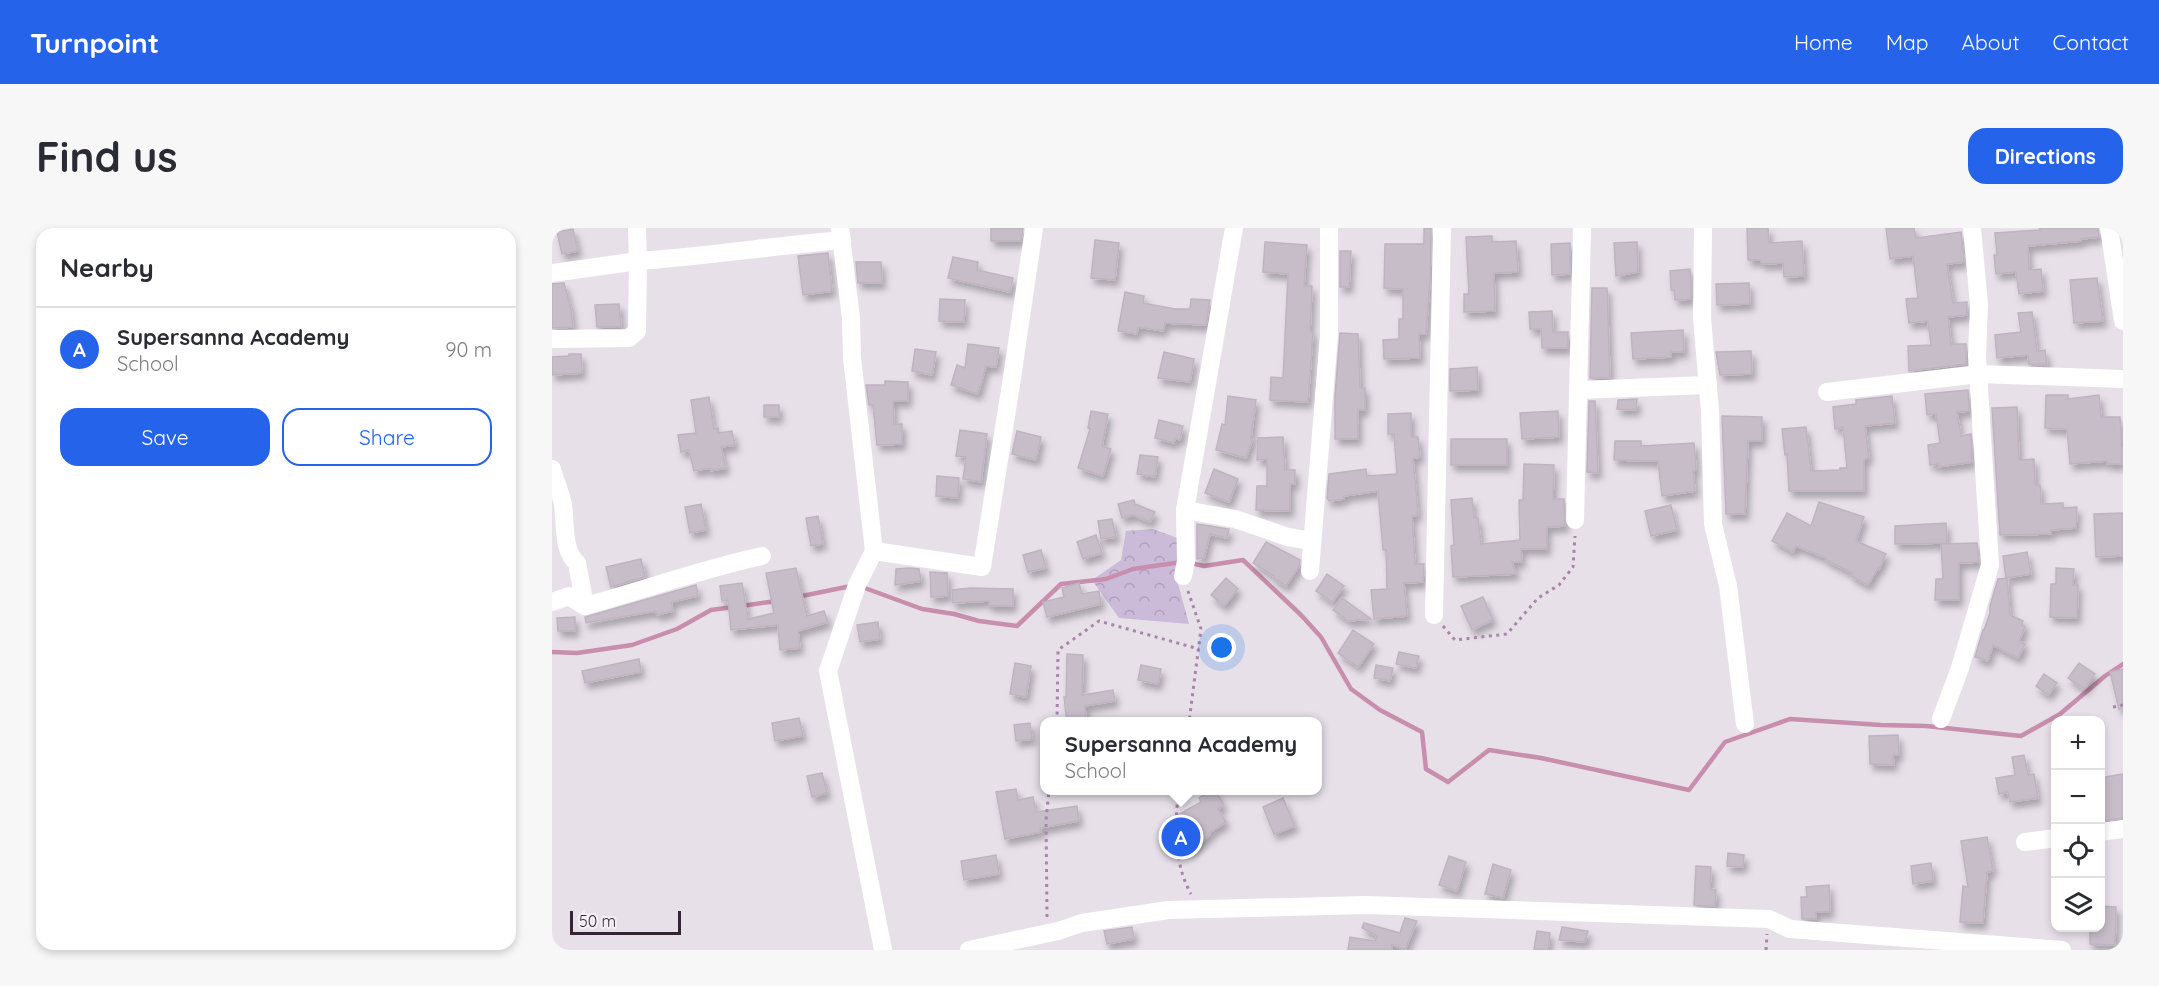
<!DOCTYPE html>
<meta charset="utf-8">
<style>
:root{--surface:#fff;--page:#f7f7f7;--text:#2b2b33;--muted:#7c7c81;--line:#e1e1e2;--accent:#2563eb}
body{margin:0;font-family:Quicksand,sans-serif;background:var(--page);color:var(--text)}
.controls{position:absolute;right:18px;bottom:18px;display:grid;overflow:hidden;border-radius:12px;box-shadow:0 3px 9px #0003}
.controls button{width:54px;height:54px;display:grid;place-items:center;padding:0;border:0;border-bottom:2px solid var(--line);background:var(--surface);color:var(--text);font:30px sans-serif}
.scale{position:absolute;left:18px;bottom:15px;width:111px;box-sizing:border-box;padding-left:6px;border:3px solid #372336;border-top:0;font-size:16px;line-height:21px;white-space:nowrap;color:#372336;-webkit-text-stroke:4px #f5f0f6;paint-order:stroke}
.you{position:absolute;left:670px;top:420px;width:21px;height:21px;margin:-15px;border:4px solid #fff;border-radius:50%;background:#1a73e8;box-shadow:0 0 0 9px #1a73e833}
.badge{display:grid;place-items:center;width:39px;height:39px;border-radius:50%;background:var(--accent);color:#fff;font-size:20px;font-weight:700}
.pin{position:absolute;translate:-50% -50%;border:3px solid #fff;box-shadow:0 2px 6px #0006}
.popup{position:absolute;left:488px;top:489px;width:282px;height:78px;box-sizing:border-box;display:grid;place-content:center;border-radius:12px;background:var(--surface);filter:drop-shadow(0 2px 4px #0005);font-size:20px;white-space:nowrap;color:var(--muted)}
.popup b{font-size:22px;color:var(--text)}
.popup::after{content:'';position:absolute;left:50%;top:100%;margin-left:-12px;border:12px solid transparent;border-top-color:var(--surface)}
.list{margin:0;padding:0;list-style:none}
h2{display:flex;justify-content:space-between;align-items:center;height:78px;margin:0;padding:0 24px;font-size:26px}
h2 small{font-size:20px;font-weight:400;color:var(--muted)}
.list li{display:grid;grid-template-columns:39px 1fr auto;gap:18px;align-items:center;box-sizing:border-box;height:84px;padding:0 24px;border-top:2px solid var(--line)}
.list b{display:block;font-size:22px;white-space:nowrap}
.list p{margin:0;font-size:20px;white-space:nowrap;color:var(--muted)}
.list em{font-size:20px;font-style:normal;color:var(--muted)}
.actions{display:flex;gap:12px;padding:18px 24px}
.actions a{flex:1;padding:14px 0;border:2px solid var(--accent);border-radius:18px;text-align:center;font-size:21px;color:var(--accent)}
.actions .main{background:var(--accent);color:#fff}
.icon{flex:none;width:33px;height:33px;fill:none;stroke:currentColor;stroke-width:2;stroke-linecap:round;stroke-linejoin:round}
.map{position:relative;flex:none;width:1571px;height:722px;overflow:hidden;border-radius:18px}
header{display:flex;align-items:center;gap:36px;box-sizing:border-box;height:84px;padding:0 30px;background:var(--accent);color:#fff}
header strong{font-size:28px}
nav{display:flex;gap:33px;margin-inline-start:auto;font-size:21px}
.intro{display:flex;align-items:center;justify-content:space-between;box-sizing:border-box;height:144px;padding:0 36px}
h1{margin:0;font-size:42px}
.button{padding:15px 27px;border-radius:18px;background:var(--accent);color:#fff;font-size:21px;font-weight:700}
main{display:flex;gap:36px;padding:0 36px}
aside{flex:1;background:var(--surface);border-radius:18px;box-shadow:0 3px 9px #0003}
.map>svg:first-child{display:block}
.forest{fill:url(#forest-crowns)}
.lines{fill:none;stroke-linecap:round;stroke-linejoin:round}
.stream{stroke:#c88ead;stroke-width:4.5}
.building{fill:#c7bdc9;stroke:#c0b3c1;stroke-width:1.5;filter:url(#shadow)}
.path{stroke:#a884a9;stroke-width:3;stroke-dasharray:3 4.5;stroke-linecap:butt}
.minor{stroke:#fff;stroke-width:18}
</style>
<header>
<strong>Turnpoint</strong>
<nav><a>Home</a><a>Map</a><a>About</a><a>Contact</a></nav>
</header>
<div class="intro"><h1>Find us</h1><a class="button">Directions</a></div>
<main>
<aside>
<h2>Nearby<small></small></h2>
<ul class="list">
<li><span class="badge">A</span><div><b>Supersanna Academy</b><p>School</p></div><em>90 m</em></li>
</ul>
<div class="actions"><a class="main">Save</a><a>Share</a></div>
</aside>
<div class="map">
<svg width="1571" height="722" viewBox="0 0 1571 722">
<defs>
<pattern id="forest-crowns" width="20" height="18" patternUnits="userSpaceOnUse" patternTransform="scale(1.5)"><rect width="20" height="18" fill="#cbbbd8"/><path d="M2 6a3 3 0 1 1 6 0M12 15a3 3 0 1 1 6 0" fill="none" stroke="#afa0ba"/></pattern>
<filter id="shadow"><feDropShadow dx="3.5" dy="6" stdDeviation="3" flood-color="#0004"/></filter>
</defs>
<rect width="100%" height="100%" fill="#e7e0e9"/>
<path class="forest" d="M601,301L628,311L624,348L637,396L567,390L540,352L569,332L574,303Z"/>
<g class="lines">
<g class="stream">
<path d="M638,335L652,338L691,332L749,387L769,409L799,461L828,482L870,504L874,541L896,554L937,522L989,530L1137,562L1173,514L1238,491L1329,497L1374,498L1469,508L1508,486L1553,448L1571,436"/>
<path d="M310,359L370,381L402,386L427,393L465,398L509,356L554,351L581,341L630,334"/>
<path d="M245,369L299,358"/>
<path d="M189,378L225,373"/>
<path d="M0,424L25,425L80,417L125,401L159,382L181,379"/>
</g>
</g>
<g class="building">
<path d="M439,0H471L469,13H439Z"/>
<path d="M872,0H879L878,52L874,106H867L868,130L832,131L831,112L847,111V91H851V61L832,60L833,16H872Z"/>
<path d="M1195,0H1216L1217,15L1250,13L1252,48L1232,49L1231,35L1210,36L1209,32H1196Z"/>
<path d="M1334,0H1362L1364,10L1409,4L1412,34L1395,36L1401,75L1415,74V87L1396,89L1399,116H1414V136L1357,143L1356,118L1379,117L1376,93L1357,95L1354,71L1366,70L1361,28L1338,31Z"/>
<path d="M1487,0H1546L1547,9L1529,11V13L1476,18L1477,42L1489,41L1491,63L1467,66L1464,44L1444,46L1442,27H1445L1443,5L1488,2Z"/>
<path d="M21,1L26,23L10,26L5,4Z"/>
<path d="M940,8V14L964,13L966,44L942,45L943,83L912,84V66H917L914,9Z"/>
<path d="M543,12L567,15L563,52L539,50Z"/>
<path d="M713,14L755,17L752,58H760L758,104H761L756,174L718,172L719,149L731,150L736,46L711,44Z"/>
<path d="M1085,14L1086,44L1064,48L1062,15Z"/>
<path d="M1018,15V46L1000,47L999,16Z"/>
<path d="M788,23H799L797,59H788Z"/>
<path d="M276,25L280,63L251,67L246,28Z"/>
<path d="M401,29L426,34L425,42L461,50L458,64L396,50Z"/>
<path d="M304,34H329L330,55H306Z"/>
<path d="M1138,41L1139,71L1123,72L1122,62H1119L1118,43Z"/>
<path d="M1545,50L1551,93L1522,95L1518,52Z"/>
<path d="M12,55L19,81L21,99L0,100V56Z"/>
<path d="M1197,55L1198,76L1165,77L1164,56Z"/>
<path d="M1040,60H1055L1058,150H1038Z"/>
<path d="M573,64L592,68L591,75L623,81H638L639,71L658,72L654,97L613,95L611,103L586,99L585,106L566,103Z"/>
<path d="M388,71L413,72L412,94L387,93Z"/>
<path d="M67,76L69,99H45L43,77Z"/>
<path d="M1000,83L1001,104H1016V120H990L989,101H978L977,84Z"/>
<path d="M1480,84L1485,123L1493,122L1495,137L1477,136L1476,127L1445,130L1443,107L1469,104L1466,85Z"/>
<path d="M1131,102L1132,124H1119V129L1081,131L1079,105Z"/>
<path d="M788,105L806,106L808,160H813V182H806V211H783V169Z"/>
<path d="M416,116L447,120L444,139L434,138L426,166L399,157L405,137L413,140Z"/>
<path d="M363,121L384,124L380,147L360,143Z"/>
<path d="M1199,123L1200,146L1168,147L1164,124Z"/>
<path d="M612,124L642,131L638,154L606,150Z"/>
<path d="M17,126H29L30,145L0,147V129L17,128Z"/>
<path d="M925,139L926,162L898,163V141Z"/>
<path d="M333,153L356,154V173H341L342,196H350V216L325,217L321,177H317L314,157H333Z"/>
<path d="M1416,162L1417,183L1405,184L1409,208L1419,206L1420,234L1386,239V236L1378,237L1376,217L1388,215L1384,186L1375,187L1373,166Z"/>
<path d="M1494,167H1516V171L1547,167L1549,189H1568L1570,236H1555V233L1518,236L1515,201L1493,200Z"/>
<path d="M676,168L704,172L699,210H701L694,230L664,222L670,196L673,197Z"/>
<path d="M1340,168L1343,195L1313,198L1317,230L1312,231V263H1237L1235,226L1233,227L1230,201L1254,199L1259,243L1288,242V240H1295L1291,199L1283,201L1281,179L1304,176V172Z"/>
<path d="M157,169L162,201L166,200V205L180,203L183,217L169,219L174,240L159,243L158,240L142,243L137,222L129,224L126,207L144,205L139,172Z"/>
<path d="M1085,171L1084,182L1065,181L1066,172Z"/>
<path d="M1037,173H1043L1046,245L1035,244Z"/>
<rect x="212" y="177" width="15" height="12"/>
<path d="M1465,179L1467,232L1482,231L1483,257H1488L1489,276L1511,275V280L1525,279L1524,300L1499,302V306L1448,307L1440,180Z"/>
<path d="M539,183L556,186L550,218L559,221L551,248L526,240L538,201L536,200Z"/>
<path d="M1006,183L1007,209L970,211L968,185Z"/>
<path d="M859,185V209H866L868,229L861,230L866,287L860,288L863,336H872L871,354L852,355L855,388L822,391L819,362L835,361L834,322H831L826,263L792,268V271L777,273L775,270L777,246L814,241L815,248L845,246L842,206H836V186Z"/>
<path d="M1170,188L1210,189V213H1196L1193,286H1174Z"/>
<path d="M607,192L631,198L628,212L623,210L622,215L603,210Z"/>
<path d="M408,202L435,206L429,254L411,251L414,229L404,228Z"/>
<path d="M465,203L489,209L484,232L460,226Z"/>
<path d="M731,209L733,242H743V256H738V283L704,282L705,258H715V231L705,232L706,210Z"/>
<rect x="899" y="211" width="56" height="26"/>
<path d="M1063,213H1089V218L1142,215L1144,242L1141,243L1143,263L1110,268L1106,233L1062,232Z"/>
<path d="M588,227L606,229L603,249L585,246Z"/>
<path d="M972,236L1002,237L1001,271H1012L1013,298L995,299V321H969L970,334H960L964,346L901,349L899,318L902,317L899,272L920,270L922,290H926L929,316L968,312L967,272H971Z"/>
<path d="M662,241L686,251L677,274L653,265Z"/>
<path d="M385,248L407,250L406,270L384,268Z"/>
<path d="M582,272L583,276L603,284L598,294L581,287L570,290L566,276Z"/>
<path d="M1267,274L1312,289L1304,313L1334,326L1327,341L1326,340L1316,357L1299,348L1300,345L1274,332V330L1244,318L1241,324L1220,313L1235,285L1259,298Z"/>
<path d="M149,276L154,302L138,305L133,279Z"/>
<path d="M1119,277L1125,302L1099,308L1093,283Z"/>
<path d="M1571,285V328L1544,329L1542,286Z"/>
<path d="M266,288L271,316L259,318L254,290Z"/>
<path d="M560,291L564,309L549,311L546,293Z"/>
<path d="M1394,295L1395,315L1343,316V298Z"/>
<path d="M645,296L677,301L675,310L658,306L652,330L645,331Z"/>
<path d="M544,307L550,325L531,331L525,314Z"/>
<path d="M714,314L748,332L747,338L734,358L721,350L722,348L701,335Z"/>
<path d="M1425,315L1427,334L1407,335V372H1383L1384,351H1391L1389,316Z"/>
<path d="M489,322L494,340L476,344L471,327Z"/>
<path d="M1475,324L1479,346L1454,350L1451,328Z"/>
<path d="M89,331L93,349L59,359L54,339Z"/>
<path d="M244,340L255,388L272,383L276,394L246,403L248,420L228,422L226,397L179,402L176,372L170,373L168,358L190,355L196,391L222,385L214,345Z"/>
<path d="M358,340L367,341L369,353L343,357L344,341Z"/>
<path d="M1504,340L1522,341L1521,357H1526L1525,390L1498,389L1499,356H1504Z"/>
<path d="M378,344L395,345L396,368L379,369Z"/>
<path d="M775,346L792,358L780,374L764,363Z"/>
<path d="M674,350L686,361L672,378L659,367Z"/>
<path d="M1455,350L1458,387L1471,393L1470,397L1473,399L1467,413L1473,416L1466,430L1441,417L1436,433L1423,429L1431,402H1432L1438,385V378L1446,351Z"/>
<path d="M527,355L530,366L547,363L549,376L495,389L491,374L512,369L510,360Z"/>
<path d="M144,357L146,368L119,374L121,383L105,387L104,383L34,395L33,389Z"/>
<path d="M418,360L461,361V378H437V373L401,375L400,362Z"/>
<path d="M931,369L941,392L920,402L909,378Z"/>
<path d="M790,370L819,391L797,393L781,382Z"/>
<path d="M23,389V403H6L5,390Z"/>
<path d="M326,394L328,411L308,414L305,397Z"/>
<path d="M801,402L822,416L806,439L786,425Z"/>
<path d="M847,424L867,428L864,440L844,436Z"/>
<path d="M515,426L531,427L530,467L561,462L563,473L533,478L534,494H516L514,486L512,469H514Z"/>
<path d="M87,431L89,444L33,455L30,443Z"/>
<path d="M463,435L479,438L474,469L458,466Z"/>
<path d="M1527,435L1543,446L1532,461L1516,450Z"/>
<path d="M589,437L609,441L606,456L586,452Z"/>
<path d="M824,437L841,440L838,453L822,450Z"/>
<path d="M1571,441V480L1567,481L1558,444Z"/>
<path d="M1492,446L1505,455L1496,467L1484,458Z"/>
<path d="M247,490L251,508L223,513L220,495Z"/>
<path d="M478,495L480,511L464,513L462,497Z"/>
<path d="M1346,507L1347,527H1341L1342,537L1318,536L1317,508Z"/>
<path d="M1472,527L1476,547L1482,546L1486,570L1458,574L1456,564L1447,566L1444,550L1463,547L1460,529Z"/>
<path d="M270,545L275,565L260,569L255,548Z"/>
<path d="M1571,546V590L1549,593L1548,550Z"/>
<path d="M464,561L466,572L481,569L484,584L525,578L527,593L488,600L489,604L453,611L444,564Z"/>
<path d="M659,562H663L672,577L666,581L674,594L657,605L658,607L638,622L628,607L635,602L626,587L649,574L647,570Z"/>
<path d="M731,570L743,598L722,606L711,579Z"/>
<path d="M1435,609L1441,643L1435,644L1431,695L1408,694L1411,658L1416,659L1409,613Z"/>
<path d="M1176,625L1192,627L1191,639L1175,638Z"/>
<path d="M444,627L447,646L412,652L409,633Z"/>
<path d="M897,628L914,634L905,663L887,657Z"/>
<path d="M1379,635L1381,653L1361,656L1359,638Z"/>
<path d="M941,636L959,642L951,670L933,666Z"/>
<path d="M1144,638L1159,639L1158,661L1164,662L1163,678L1142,677Z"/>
<path d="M1277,657L1278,684H1264V691H1250L1249,669H1255L1254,659Z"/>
<path d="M1548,678L1564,679L1563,717L1538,716V699H1548Z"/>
<path d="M853,690L865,693L853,722L840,716V722H796L798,709L823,713L825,708L810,700L812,695L848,705Z"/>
<path d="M580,699L582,711L555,716L552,703Z"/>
<path d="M1010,699L1036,703L1033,714L1007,712Z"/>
<path d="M985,703L998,705L996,722H982Z"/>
</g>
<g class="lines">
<g class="path">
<path d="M636,363L649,401L637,494"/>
<path d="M891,398L903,412L955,406L986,370L1007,357L1021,339L1023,308"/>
<path d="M1561,479L1571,477"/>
<path d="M505,494L506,422L547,393L647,421"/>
<path d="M627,562C622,596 622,636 639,666"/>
<path d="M495,689L494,592L497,562"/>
<path d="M1214,722L1215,706"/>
</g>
<g class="minor">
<path d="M288,0L299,90L300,130L322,323L305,357L276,443L331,722"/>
<path d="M1151,0L1150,90L1158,183L1161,296L1176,358L1193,496"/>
<path d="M1557,0L1571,93"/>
<path d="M0,45L86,33L85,0"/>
<path d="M0,111L77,110L85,103L86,33C154,28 222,18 290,12"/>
<path d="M1026,162L1156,157"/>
<path d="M1275,164L1427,146L1571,151"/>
<path d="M0,241C3,253 9,265 11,277C14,295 10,322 25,335L33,378"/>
<path d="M633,282L683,291L736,309L760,313"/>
<path d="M1023,292L1030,0"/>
<path d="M322,323L430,339L460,150L482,0"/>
<path d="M758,343L777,107V0"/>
<path d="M631,348L634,333L633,282L682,0"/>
<path d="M0,374L17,368L33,378C92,362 150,341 210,328"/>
<path d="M882,387L890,0"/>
<path d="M1389,491L1408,440L1438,337L1425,128L1427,77L1420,0"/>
<path d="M1548,604L1571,601"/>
<path d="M1473,614L1504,610"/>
<path d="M417,722L506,703L530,695L616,682L814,677L1217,691L1238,701L1510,722"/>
</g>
</g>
</svg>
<div class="controls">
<button>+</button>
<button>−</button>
<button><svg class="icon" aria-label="locate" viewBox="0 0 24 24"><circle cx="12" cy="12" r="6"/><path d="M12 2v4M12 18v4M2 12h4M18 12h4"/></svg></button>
<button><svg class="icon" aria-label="layers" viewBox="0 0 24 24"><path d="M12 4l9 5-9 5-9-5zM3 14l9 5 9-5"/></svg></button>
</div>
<div class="scale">50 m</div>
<div class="you"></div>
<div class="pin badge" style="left:629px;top:609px">A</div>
<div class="popup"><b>Supersanna Academy</b>School</div>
</div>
</main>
